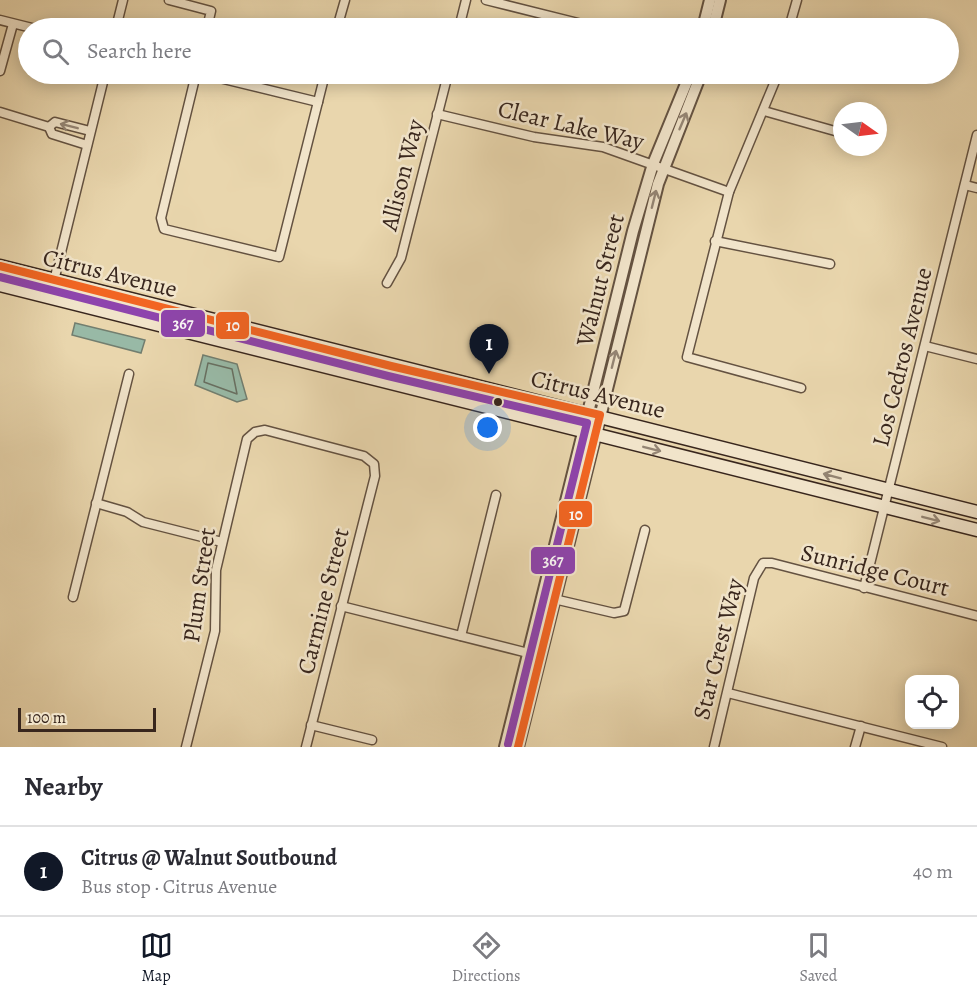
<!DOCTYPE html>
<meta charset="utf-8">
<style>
:root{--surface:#fff;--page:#f2f2f3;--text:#2b2b33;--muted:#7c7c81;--line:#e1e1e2;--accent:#111827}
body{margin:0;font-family:Alegreya,serif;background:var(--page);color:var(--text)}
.controls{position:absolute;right:18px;bottom:18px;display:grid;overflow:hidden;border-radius:12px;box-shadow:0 3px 15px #0003}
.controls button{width:54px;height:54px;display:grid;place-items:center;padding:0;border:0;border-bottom:2px solid var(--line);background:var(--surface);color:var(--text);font:30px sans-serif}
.compass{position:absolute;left:833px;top:102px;width:54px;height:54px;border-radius:50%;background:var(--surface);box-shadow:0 3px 15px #0003;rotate:104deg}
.scale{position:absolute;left:18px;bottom:15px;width:138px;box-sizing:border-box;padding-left:6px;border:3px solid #38261d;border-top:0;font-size:16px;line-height:21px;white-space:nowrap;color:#38261d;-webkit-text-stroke:4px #f1e4ca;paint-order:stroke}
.you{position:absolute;left:488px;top:428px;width:21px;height:21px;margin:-15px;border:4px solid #fff;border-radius:50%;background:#1a73e8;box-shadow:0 0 0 9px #1a73e833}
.badge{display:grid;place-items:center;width:39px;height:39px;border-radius:50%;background:var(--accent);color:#fff;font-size:20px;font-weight:700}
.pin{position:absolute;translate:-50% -50px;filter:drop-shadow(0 2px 3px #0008)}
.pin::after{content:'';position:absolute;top:32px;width:21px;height:18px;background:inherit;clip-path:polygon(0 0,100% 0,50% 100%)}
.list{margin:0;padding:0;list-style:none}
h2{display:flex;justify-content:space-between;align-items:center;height:78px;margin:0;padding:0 24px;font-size:26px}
h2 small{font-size:20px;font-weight:400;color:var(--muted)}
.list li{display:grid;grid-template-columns:39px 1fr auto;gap:18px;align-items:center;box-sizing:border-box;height:90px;padding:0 24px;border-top:2px solid var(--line)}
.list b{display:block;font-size:22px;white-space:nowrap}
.list p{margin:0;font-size:20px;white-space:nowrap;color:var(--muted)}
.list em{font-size:20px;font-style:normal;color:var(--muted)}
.icon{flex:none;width:33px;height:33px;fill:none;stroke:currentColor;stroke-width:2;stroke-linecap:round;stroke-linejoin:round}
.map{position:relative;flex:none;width:977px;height:747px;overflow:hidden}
.search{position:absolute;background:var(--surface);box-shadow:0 3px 15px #0003;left:18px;right:18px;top:18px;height:66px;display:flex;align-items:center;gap:15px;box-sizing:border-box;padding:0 21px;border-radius:33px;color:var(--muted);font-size:22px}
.sheet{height:168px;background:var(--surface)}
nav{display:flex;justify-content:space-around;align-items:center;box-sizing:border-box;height:84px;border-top:2px solid var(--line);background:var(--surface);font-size:16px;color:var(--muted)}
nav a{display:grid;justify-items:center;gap:3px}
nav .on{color:var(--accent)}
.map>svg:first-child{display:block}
.water{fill:#98b9a6;stroke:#727e6f;stroke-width:1.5}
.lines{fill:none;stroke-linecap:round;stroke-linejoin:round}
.shore{stroke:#687062;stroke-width:1.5}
.minor-casing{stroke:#645241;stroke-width:11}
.tertiary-casing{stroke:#645241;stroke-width:14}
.secondary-casing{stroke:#38261d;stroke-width:15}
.minor{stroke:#f1e4ca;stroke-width:8}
.tertiary{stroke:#f1e4ca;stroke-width:10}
.secondary{stroke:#f1e4ca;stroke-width:12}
.bus-1-casing{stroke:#f1e4ca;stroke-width:12}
.bus-2-casing{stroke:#f1e4ca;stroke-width:12}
.bus-1{stroke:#f26522;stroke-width:8}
.bus-2{stroke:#8e44ad;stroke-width:8}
.oneway{stroke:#948574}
.bus-dot{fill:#38261d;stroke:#f1e4ca;stroke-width:2}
.labels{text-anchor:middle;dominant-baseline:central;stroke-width:5;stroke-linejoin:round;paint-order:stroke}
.street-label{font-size:24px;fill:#38261d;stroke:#f1e4ca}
.line-badge{stroke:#f1e4ca;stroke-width:2}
.badge-label{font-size:16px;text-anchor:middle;font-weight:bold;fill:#fff}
</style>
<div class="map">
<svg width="977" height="747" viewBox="0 0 977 747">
<rect width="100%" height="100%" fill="#e9d6ad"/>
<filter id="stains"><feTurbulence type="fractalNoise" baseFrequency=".00333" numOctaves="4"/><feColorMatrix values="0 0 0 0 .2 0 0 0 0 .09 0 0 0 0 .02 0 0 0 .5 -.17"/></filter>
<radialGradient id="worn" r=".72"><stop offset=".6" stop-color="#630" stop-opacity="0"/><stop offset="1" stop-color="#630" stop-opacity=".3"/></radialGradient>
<g class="water">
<path d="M75,323L145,340L141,353L72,335Z"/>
<path d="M203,355L237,364L247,399L237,402L195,385Z"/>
</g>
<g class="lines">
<path class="shore" d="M208,363L232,369L237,394L204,382Z"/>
<defs>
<g id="minor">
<path d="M169,0L211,11L207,28"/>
<path d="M486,0L598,28"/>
<path d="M0,20L32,28"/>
<path d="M338,25L350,28"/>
<path d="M116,28L123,0"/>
<path d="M337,28L345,0"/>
<path d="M459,28L466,0"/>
<path d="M789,28L797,0"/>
<path d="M0,71L13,24"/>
<path d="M196,74L161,218L164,229L279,257L325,74"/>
<path d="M203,74L318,102"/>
<path d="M778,74L729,192L687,357L801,388"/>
<path d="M764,111L842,133"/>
<path d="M0,112L49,127"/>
<path d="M437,114L534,137L603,147L729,192"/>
<path d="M49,127L55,122L90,131"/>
<path d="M49,127L52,134L87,145"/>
<path d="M965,185L977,188"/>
<path d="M715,241L830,264"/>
<path d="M387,283L401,258L448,74"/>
<path d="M50,297L105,74"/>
<path d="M925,346L977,359"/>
<path d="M96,503L127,512L143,522L222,542"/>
<path d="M864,588L977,135"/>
<path d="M73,597L129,374"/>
<path d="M554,599L614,613L624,611L645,530"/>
<path d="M341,606L528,653"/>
<path d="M461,636L496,495"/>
<path d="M728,693L942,747"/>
<path d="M311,725L372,740"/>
<path d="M186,747L215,631L216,570L247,439L255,432L265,430L364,456L374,464L375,476L306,747"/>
<path d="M714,747L754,578L763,563H772L977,616"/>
<path d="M855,747L861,726"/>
</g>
<g id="tertiary">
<path d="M703,28L710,0"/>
<path d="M713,28L720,0"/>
<path d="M505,747L633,231L653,164L690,74"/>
<path d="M518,747L658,184L701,74"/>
</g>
<g id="secondary">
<path d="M0,266L977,512"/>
<path d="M0,285L977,530"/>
</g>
</defs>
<use href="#minor" class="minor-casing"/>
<use href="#tertiary" class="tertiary-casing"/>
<use href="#secondary" class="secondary-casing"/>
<use href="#minor" class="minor"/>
<use href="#tertiary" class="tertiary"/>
<use href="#secondary" class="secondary"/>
<defs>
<path id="bus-1" d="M0,266L391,366L600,415L518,747"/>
<path id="bus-2" d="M0,277L388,376L587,423L508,744"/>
</defs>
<use href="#bus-1" class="bus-1-casing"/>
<use href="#bus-2" class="bus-2-casing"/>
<use href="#bus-1" class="bus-1"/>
<use href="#bus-2" class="bus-2"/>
</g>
<defs><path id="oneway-shaft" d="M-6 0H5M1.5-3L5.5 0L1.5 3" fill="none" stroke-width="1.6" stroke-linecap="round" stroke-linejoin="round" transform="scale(1.5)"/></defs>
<g class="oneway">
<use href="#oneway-shaft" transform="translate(683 121) rotate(-67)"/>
<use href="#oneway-shaft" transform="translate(69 126) rotate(-166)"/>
<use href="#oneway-shaft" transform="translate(654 199) rotate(-76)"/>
<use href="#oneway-shaft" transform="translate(614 359) rotate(-76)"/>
<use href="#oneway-shaft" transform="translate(652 449) rotate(14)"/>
<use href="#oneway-shaft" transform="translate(832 476) rotate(-165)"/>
<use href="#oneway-shaft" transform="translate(931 519) rotate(14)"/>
</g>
<circle class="bus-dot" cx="498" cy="402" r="5"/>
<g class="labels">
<g class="street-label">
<text transform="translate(571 125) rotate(13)">Clear Lake Way</text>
<text transform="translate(402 175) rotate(-76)">Allison Way</text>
<text transform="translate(110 273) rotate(14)">Citrus Avenue</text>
<text transform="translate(600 280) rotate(-76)">Walnut Street</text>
<text transform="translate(902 357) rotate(-76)">Los Cedros Avenue</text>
<text transform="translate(598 394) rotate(14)">Citrus Avenue</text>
<text transform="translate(875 570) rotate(14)">Sunridge Court</text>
<text transform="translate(199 585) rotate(-82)">Plum Street</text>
<text transform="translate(323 601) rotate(-76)">Carmine Street</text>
<text transform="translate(718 649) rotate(-76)">Star Crest Way</text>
</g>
</g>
<g class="line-badge">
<rect x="160" y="309" width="46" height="29" rx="6" fill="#8e44ad"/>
<rect x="215" y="311" width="35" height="29" rx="6" fill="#f26522"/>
<rect x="558" y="500" width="35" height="28" rx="6" fill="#f26522"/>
<rect x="530" y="546" width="46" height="29" rx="6" fill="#8e44ad"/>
</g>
<g class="badge-label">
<text x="183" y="329">367</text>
<text x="233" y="331">10</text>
<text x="576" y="520">10</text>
<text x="553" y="566">367</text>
</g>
<rect width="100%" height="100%" filter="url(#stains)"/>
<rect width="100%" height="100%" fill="url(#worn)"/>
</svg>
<div class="controls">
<button><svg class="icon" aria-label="locate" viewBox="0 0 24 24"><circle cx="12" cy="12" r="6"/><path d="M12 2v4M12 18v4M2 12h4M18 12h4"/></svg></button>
</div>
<svg class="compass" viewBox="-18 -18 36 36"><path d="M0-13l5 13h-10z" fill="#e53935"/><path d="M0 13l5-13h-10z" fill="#7c7c81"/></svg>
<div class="scale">100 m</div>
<div class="you"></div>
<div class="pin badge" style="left:489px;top:374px">1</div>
<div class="search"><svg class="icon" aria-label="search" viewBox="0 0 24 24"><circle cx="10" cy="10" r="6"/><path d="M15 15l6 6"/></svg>Search here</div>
</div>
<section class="sheet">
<h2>Nearby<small></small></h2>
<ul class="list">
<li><span class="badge">1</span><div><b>Citrus @ Walnut Soutbound</b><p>Bus stop · Citrus Avenue</p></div><em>40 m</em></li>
</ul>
</section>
<nav>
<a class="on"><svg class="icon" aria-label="map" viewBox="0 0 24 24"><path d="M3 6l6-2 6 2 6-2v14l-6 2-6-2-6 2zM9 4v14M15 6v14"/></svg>Map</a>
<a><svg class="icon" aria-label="directions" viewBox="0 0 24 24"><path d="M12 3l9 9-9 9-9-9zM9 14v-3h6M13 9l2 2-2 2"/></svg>Directions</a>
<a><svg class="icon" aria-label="saved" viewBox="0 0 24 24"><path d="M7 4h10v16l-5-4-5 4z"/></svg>Saved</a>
</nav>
